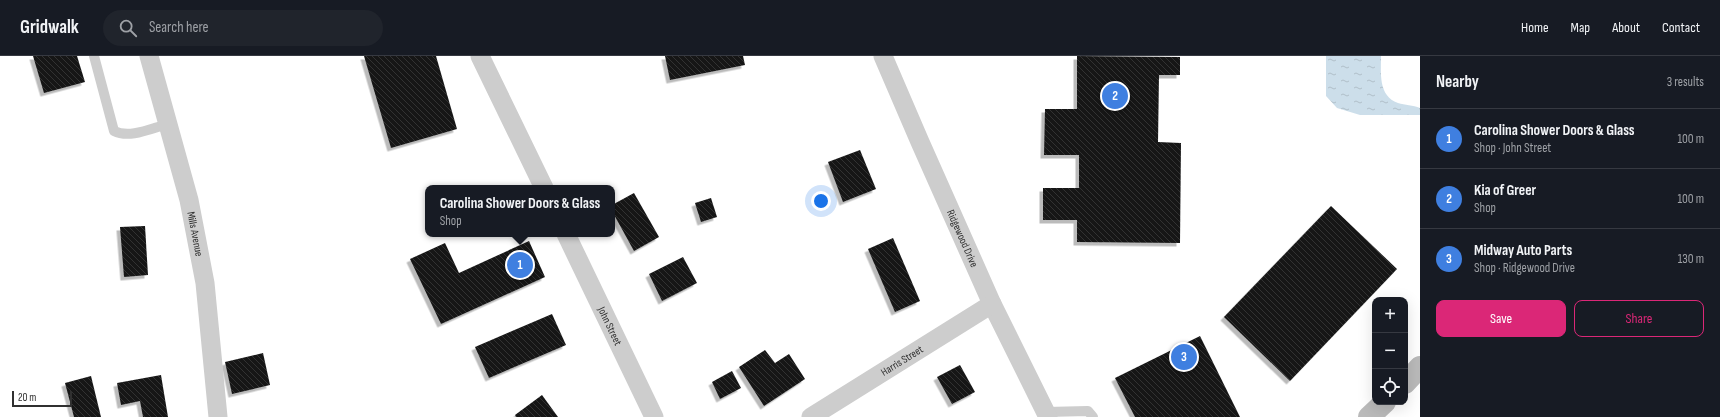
<!DOCTYPE html>
<meta charset="utf-8">
<style>
:root{--surface:#171b24;--page:#20242c;--text:#f1f3f6;--muted:#9ea1a6;--line:#363941;--accent:#db2777}
body{margin:0;font-family:"Sofia Sans Condensed",sans-serif;background:var(--page);color:var(--text)}
.controls{position:absolute;right:12px;bottom:12px;display:grid;overflow:hidden;border-radius:8px;box-shadow:0 4px 16px #0002}
.controls button{width:36px;height:36px;display:grid;place-items:center;padding:0;border:0;border-bottom:1px solid var(--line);background:var(--surface);color:var(--text);font:20px sans-serif}
.scale{position:absolute;left:12px;bottom:10px;width:60px;box-sizing:border-box;padding-left:4px;border:2px solid #303030;border-top:0;font-size:11px;line-height:14px;white-space:nowrap;color:#303030;-webkit-text-stroke:3px #fff;paint-order:stroke}
.you{position:absolute;left:821px;top:145px;width:14px;height:14px;margin:-10px;border:3px solid #fff;border-radius:50%;background:#1a73e8;box-shadow:0 0 0 6px #1a73e833}
.badge{display:grid;place-items:center;width:26px;height:26px;border-radius:50%;background:var(--accent);color:#fff;font-size:13px;font-weight:700}
.pin{position:absolute;translate:-50% -50%;border:2px solid #fff;box-shadow:0 1px 4px #0006}
.popup{position:absolute;left:425px;top:129px;width:190px;height:52px;box-sizing:border-box;display:grid;place-content:center;border-radius:8px;background:var(--surface);filter:drop-shadow(0 1px 3px #0005);font-size:13px;white-space:nowrap;color:var(--muted)}
.popup b{font-size:15px;color:var(--text)}
.popup::after{content:'';position:absolute;left:50%;top:100%;margin-left:-8px;border:8px solid transparent;border-top-color:var(--surface)}
.list{margin:0;padding:0;list-style:none}
h2{display:flex;justify-content:space-between;align-items:center;height:52px;margin:0;padding:0 16px;font-size:17px}
h2 small{font-size:13px;font-weight:400;color:var(--muted)}
.list li{display:grid;grid-template-columns:26px 1fr auto;gap:12px;align-items:center;box-sizing:border-box;height:60px;padding:0 16px;border-top:1px solid var(--line)}
.list b{display:block;font-size:15px;white-space:nowrap}
.list p{margin:0;font-size:13px;white-space:nowrap;color:var(--muted)}
.list em{font-size:13px;font-style:normal;color:var(--muted)}
.actions{display:flex;gap:8px;padding:12px 16px}
.actions a{flex:1;padding:9px 0;border:1px solid var(--accent);border-radius:8px;text-align:center;font-size:14px;color:var(--accent)}
.actions .main{background:var(--accent);color:#fff}
.icon{flex:none;width:22px;height:22px;fill:none;stroke:currentColor;stroke-width:2;stroke-linecap:round;stroke-linejoin:round}
.map{position:relative;flex:none;width:1420px;height:361px;overflow:hidden}
header{display:flex;align-items:center;gap:24px;box-sizing:border-box;height:56px;padding:0 20px;background:var(--surface);border-bottom:1px solid var(--line)}
header strong{font-size:19px}
nav{display:flex;gap:22px;margin-inline-start:auto;font-size:14px}
.search{width:280px;height:36px;background:var(--page);display:flex;align-items:center;gap:10px;box-sizing:border-box;padding:0 14px;border-radius:22px;color:var(--muted);font-size:15px}
main{display:flex}
aside{flex:1;background:var(--surface)}
.map>svg:first-child{display:block}
.water{fill:url(#water-ripples)}
.building{fill:url(#building-back-hatch);filter:url(#shadow)}
.lines{fill:none;stroke-linecap:round;stroke-linejoin:round}
.service{stroke:#cdcdcd;stroke-width:10}
.minor{stroke:#cdcdcd;stroke-width:19}
.secondary{stroke:#bababa;stroke-width:22}
.labels{text-anchor:middle;dominant-baseline:central;stroke-width:4;stroke-linejoin:round;paint-order:stroke}
.street-label{font-size:11px;fill:#303030;stroke:#fff}
</style>
<header>
<strong>Gridwalk</strong>
<div class="search"><svg class="icon" aria-label="search" viewBox="0 0 24 24"><circle cx="10" cy="10" r="6"/><path d="M15 15l6 6"/></svg>Search here</div>
<nav><a>Home</a><a>Map</a><a>About</a><a>Contact</a></nav>
</header>
<main>
<div class="map">
<svg width="1420" height="361" viewBox="0 0 1420 361">
<defs>
<pattern id="water-ripples" width="26" height="14" patternUnits="userSpaceOnUse"><rect width="26" height="14" fill="#ccdeea"/><path d="M2 4q2-2 4 0t4 0M15 11q2-2 4 0t4 0" fill="none" stroke="#b0bfc9"/></pattern>
<pattern id="building-back-hatch" width="6" height="6" patternUnits="userSpaceOnUse"><rect width="6" height="6" fill="#171717"/><path d="M-1 5l2 2M0 0l6 6M5-1l2 2" fill="none" stroke="#303030"/></pattern>
<filter id="shadow"><feDropShadow dx="-3.5" dy="3.5" stdDeviation="0" flood-color="#0004"/></filter>
</defs>
<rect width="100%" height="100%" fill="#fff"/>
<path class="water" d="M1326,0H1381C1381,17 1378,40 1398,47C1405,49 1413,49 1420,52V59H1360L1337,52L1326,40Z"/>
<g class="building">
<path d="M33,0H77L85,26L44,37Z"/>
<path d="M364,0H436L457,73L391,92Z"/>
<path d="M665,0H743L745,9L670,24Z"/>
<path d="M1077,0L1180,1V19H1159L1158,86L1181,87L1180,187L1077,186V164H1043V132H1079V99H1044L1045,53H1077Z"/>
<path d="M860,94L876,133L843,146L828,106Z"/>
<path d="M634,137L659,181L634,195L612,155V149Z"/>
<path d="M711,142L717,161L701,166L695,147Z"/>
<path d="M1331,150L1397,213L1290,325L1224,261Z"/>
<path d="M145,170L148,219L124,221L120,171Z"/>
<path d="M893,182L920,245L895,256L868,193Z"/>
<path d="M529,185L545,221L441,268L410,203L445,187L459,217Z"/>
<path d="M683,201L697,227L662,245L649,218Z"/>
<path d="M552,258L566,289L489,322L475,291Z"/>
<path d="M1200,280L1240,361H1135L1115,322Z"/>
<path d="M765,294L775,307L789,298L805,323L764,350L739,311Z"/>
<path d="M263,297L270,329L232,338L225,306Z"/>
<path d="M960,309L975,336L952,348L937,321Z"/>
<path d="M732,315L741,332L720,343L712,326Z"/>
<path d="M161,319L168,361H143L140,345L121,349L117,327Z"/>
<path d="M91,320L101,361H74L65,327Z"/>
<path d="M542,339L558,361H516L515,359Z"/>
</g>
<g class="lines">
<g class="service">
<path d="M94,0L114,75C130,83 152,72 168,68"/>
<path d="M1046,356L1088,355L1093,361"/>
</g>
<g class="minor">
<path id="s1" d="M149,0L189,144L205,227L218,361"/>
<path d="M480,0L544,132"/>
<path id="s2" d="M883,0L920,86L992,248L1048,361"/>
<path id="s3" d="M566,178L654,361"/>
<path id="s4" d="M811,361L992,248"/>
</g>
<g class="secondary">
<path d="M1405,327L1420,311"/>
<path d="M1369,361L1385,346"/>
</g>
</g>
<g class="labels">
<g class="street-label">
<text stroke="none"><textPath href="#s1" startOffset="184">Mills Avenue</textPath></text>
<text stroke="none"><textPath href="#s2" startOffset="199">Ridgewood Drive</textPath></text>
<text stroke="none"><textPath href="#s3" startOffset="102">John Street</textPath></text>
<text stroke="none"><textPath href="#s4" startOffset="107">Harris Street</textPath></text>
</g>
</g>
</svg>
<div class="controls">
<button>+</button>
<button>−</button>
<button><svg class="icon" aria-label="locate" viewBox="0 0 24 24"><circle cx="12" cy="12" r="6"/><path d="M12 2v4M12 18v4M2 12h4M18 12h4"/></svg></button>
</div>
<div class="scale">20 m</div>
<div class="you"></div>
<div class="pin badge" style="left:520px;top:209px;background:#3f7fe0">1</div>
<div class="popup"><b>Carolina Shower Doors &amp; Glass</b>Shop</div>
<div class="pin badge" style="left:1115px;top:40px;background:#3f7fe0">2</div>
<div class="pin badge" style="left:1184px;top:301px;background:#3f7fe0">3</div>
</div>
<aside>
<h2>Nearby<small>3 results</small></h2>
<ul class="list">
<li><span class="badge" style="background:#3f7fe0">1</span><div><b>Carolina Shower Doors &amp; Glass</b><p>Shop · John Street</p></div><em>100 m</em></li>
<li><span class="badge" style="background:#3f7fe0">2</span><div><b>Kia of Greer</b><p>Shop</p></div><em>100 m</em></li>
<li><span class="badge" style="background:#3f7fe0">3</span><div><b>Midway Auto Parts</b><p>Shop · Ridgewood Drive</p></div><em>130 m</em></li>
</ul>
<div class="actions"><a class="main">Save</a><a>Share</a></div>
</aside>
</main>
